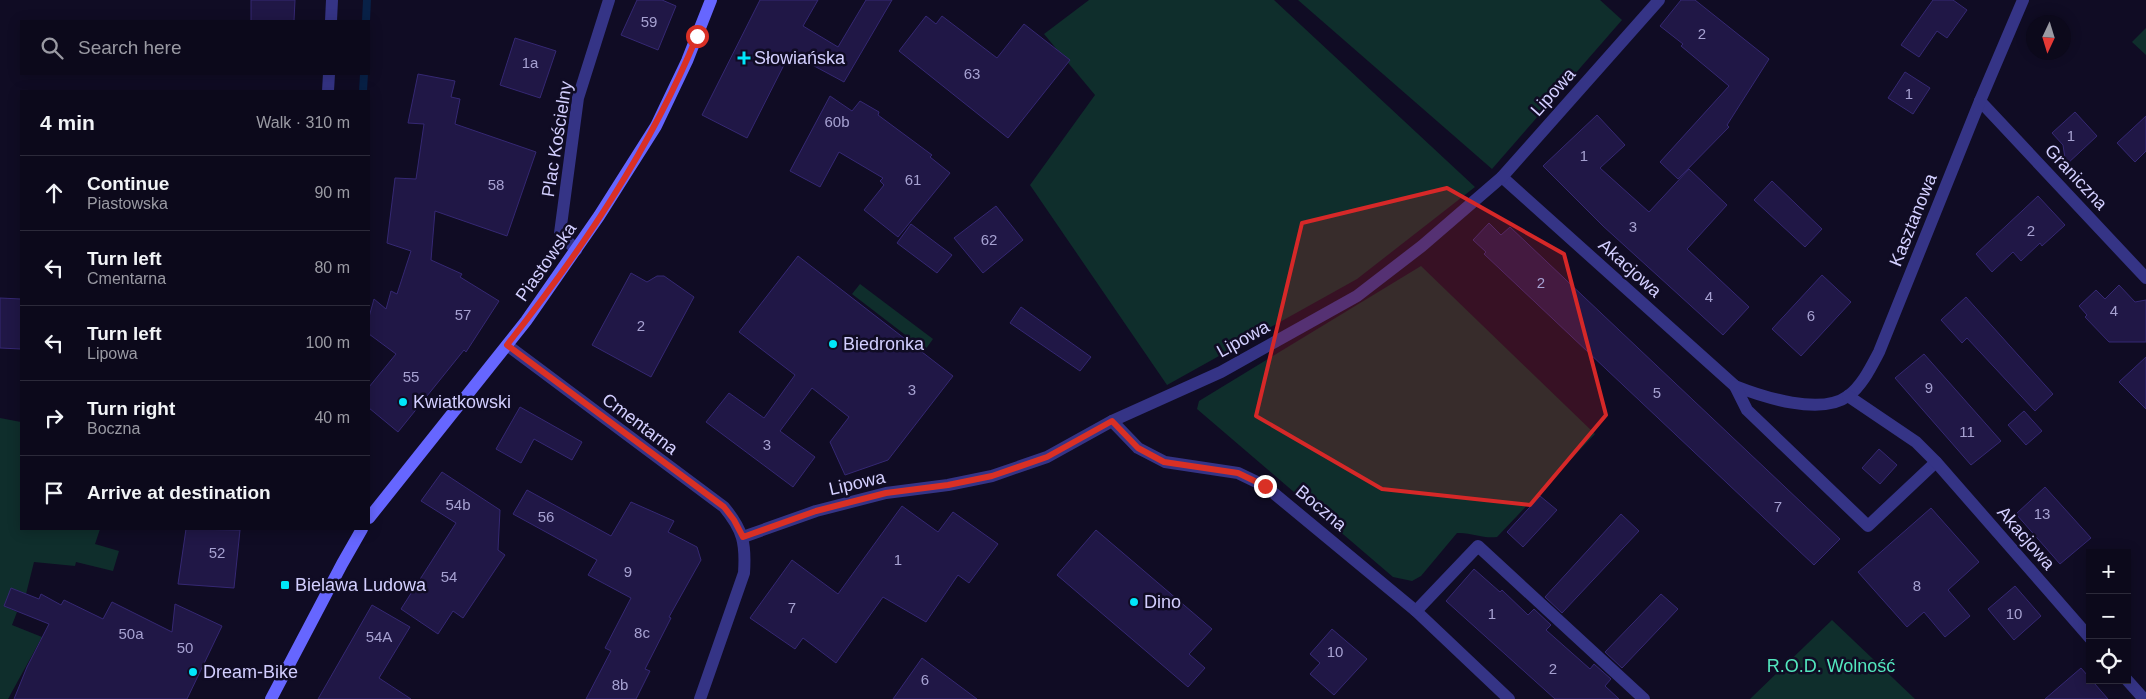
<!DOCTYPE html>
<meta charset="utf-8">
<style>
:root{--surface:#0c091b;--page:#1a1728;--text:#f1f3f6;--muted:#9a9aa3;--line:#2c2a3a}
body{margin:0;font-family:Helvetica,sans-serif;background:var(--page);color:var(--text)}
.controls{position:absolute;right:15px;bottom:15px;display:grid;overflow:hidden;border-radius:0px;box-shadow:0 2px 12px #0003}
.controls button{width:45px;height:45px;display:grid;place-items:center;padding:0;border:0;border-bottom:1px solid var(--line);background:var(--surface);color:var(--text);font:25px sans-serif}
.compass{position:absolute;left:2026px;top:15px;width:45px;height:45px;border-radius:50%;background:var(--surface);box-shadow:0 2px 12px #0003;rotate:184deg}
.stop{position:absolute;width:15px;height:15px;margin:-11px;border:4px solid #d93025;border-radius:50%;background:#fff}
.stop.end{background:#d93025;border-color:#fff;box-shadow:0 1px 5px #0008}
.list{margin:0;padding:0;list-style:none}
h2{display:flex;justify-content:space-between;align-items:center;height:65px;margin:0;padding:0 20px;font-size:21px}
h2 small{font-size:16px;font-weight:400;color:var(--muted)}
.list li{display:grid;grid-template-columns:32px 1fr auto;gap:15px;align-items:center;box-sizing:border-box;height:75px;padding:0 20px;border-top:1px solid var(--line)}
.list b{display:block;font-size:19px;white-space:nowrap}
.list p{margin:0;font-size:16px;white-space:nowrap;color:var(--muted)}
.list em{font-size:16px;font-style:normal;color:var(--muted)}
.icon{flex:none;width:28px;height:28px;fill:none;stroke:currentColor;stroke-width:2;stroke-linecap:round;stroke-linejoin:round}
.map{position:relative;flex:none;width:2146px;height:699px;overflow:hidden}
.search{position:absolute;background:var(--surface);box-shadow:0 2px 12px #0003;left:20px;top:20px;width:350px;height:55px;display:flex;align-items:center;gap:12px;box-sizing:border-box;padding:0 18px;border-radius:0px;color:var(--muted);font-size:19px}
.panel{position:absolute;background:var(--surface);box-shadow:0 2px 12px #0003;left:20px;top:90px;width:350px;height:440px;border-radius:0px}
.map>svg:first-child{display:block}
.green{fill:#0f2e2c}
.lines{fill:none;stroke-linecap:round;stroke-linejoin:round}
.stream{stroke:#082147;stroke-width:8}
.building{fill:#201746;stroke:#352873}
.street{stroke:#353486;stroke-width:12}
.secondary{stroke:#66f;stroke-width:12}
.route{stroke:#d93025;stroke-width:6}
.marked{fill:#d62828;fill-opacity:0.2;stroke:#d62828;stroke-width:4;stroke-linejoin:round}
.poi-dot{fill:#00e7fa;stroke:#100c24;stroke-width:2}
.labels{text-anchor:middle;dominant-baseline:central;stroke-width:5;stroke-linejoin:round;paint-order:stroke}
.number-label{font-size:15px;fill:#a6a1d1}
.poi-label{font-size:18px;fill:#d3cfff;stroke:#100c24;text-anchor:start}
.street-label{font-size:18px;fill:#d3cfff;stroke:#100c24}
.park-label{font-size:18px;fill:#53e7be;stroke:#100c24}
</style>
<div class="map">
<svg width="2146" height="699" viewBox="0 0 2146 699">
<rect width="100%" height="100%" fill="#100c24"/>
<g class="green">
<path d="M1089,0H1274L1475,187L1357,279L1167,385L1030,185L1095,95L1044,34Z"/>
<path d="M1298,0H1600L1622,20L1492,169Z"/>
<path d="M2146,28V55L2132,42Z"/>
<path d="M1421,266L1595,434L1497,537C1483,539 1471,532 1457,533L1421,576L1412,581L1393,577L1197,409L1199,401Z"/>
<path d="M860,284L933,339L925,350L852,294Z"/>
<path d="M0,418L21,422V529H100L95,544L119,551L113,571L76,562L75,566L34,562L26,594L11,589L4,606L17,612L12,625L42,637L8,699H0Z"/>
<path d="M1832,620L1915,699H1750Z"/>
</g>
<g class="lines">
<g class="stream">
<path d="M366,21L367,0"/>
<path d="M363,91L364,74"/>
</g>
</g>
<g class="building">
<path d="M251,0H295L294,21H251Z"/>
<path d="M637,0H662L676,6L658,50L621,35Z"/>
<path d="M760,0H818L803,26L838,47L866,0H892L844,82L790,53L747,138L702,115Z"/>
<path d="M1681,0H1695L1769,59L1727,125L1729,127L1678,179L1660,162L1729,86L1681,46L1683,44L1660,26Z"/>
<path d="M1933,0H1953L1967,10L1947,38L1937,31L1919,57L1901,45Z"/>
<path d="M926,16L936,24L942,16L997,58L1024,24L1070,60L1008,138L899,51Z"/>
<path d="M515,38L556,51L540,98L500,85Z"/>
<path d="M1905,72L1930,88L1913,114L1888,98Z"/>
<path d="M418,74L455,81L451,97L460,99L455,124L536,152L507,236L435,211L431,260L462,274L460,277L499,301L466,352L464,350L398,432L369,408V387L396,354L369,334V317L374,299L386,309L391,291L397,294L411,251L387,243L395,178L416,179L424,124L408,123Z"/>
<path d="M830,96L852,111L860,101L879,112L878,115L932,155L930,157L950,173L898,237L864,210L884,185L880,181L883,178L839,152L820,187L790,171Z"/>
<path d="M2075,112L2097,136L2066,165L2063,145L2052,133Z"/>
<path d="M1597,115L1625,145L1600,168L1649,212L1689,169L1727,205L1687,249L1749,307L1723,335L1603,226L1543,166Z"/>
<path d="M2146,116V151L2135,162L2117,143Z"/>
<path d="M1772,181L1822,229L1805,247L1754,200Z"/>
<path d="M2038,196L2065,225L2042,246L2040,243L2021,261L2013,252L1992,272L1976,254Z"/>
<path d="M996,206L1023,240L983,273L954,238Z"/>
<path d="M1489,223L1501,235L1510,227L1840,539L1814,565L1484,254L1486,252L1473,240Z"/>
<path d="M911,224L952,255L937,273L897,243Z"/>
<path d="M798,256L953,376L888,460L845,475L830,442L849,417L812,388L780,431L815,457L793,487L706,422L729,393L764,418L795,375L739,332Z"/>
<path d="M631,273L647,282L657,276H664L694,297L651,377L592,345Z"/>
<path d="M1822,275L1851,302L1801,356L1772,329Z"/>
<path d="M2119,285L2135,302L2146,300V342H2109L2085,317L2087,315L2079,306L2096,290L2105,299Z"/>
<path d="M1966,297L2053,394L2035,411L1967,338L1962,343L1941,320Z"/>
<path d="M0,298L21,299V349L0,348Z"/>
<path d="M1021,307L1091,357L1080,371L1010,323Z"/>
<path d="M1924,354L2001,441L1971,465L1895,378Z"/>
<path d="M2146,357V409L2119,382Z"/>
<path d="M520,407L582,442L572,460L534,439L521,463L496,449Z"/>
<path d="M2024,411L2042,431L2026,445L2008,425Z"/>
<path d="M1879,449L1897,465L1880,484L1862,468Z"/>
<path d="M442,472L500,510L498,550L505,555L463,618L453,611L438,634L401,609L456,523L421,501Z"/>
<path d="M2045,487L2091,538L2060,564L2016,514Z"/>
<path d="M527,490L611,536L631,502L674,521L668,532L697,547L701,560L669,617L671,618L645,669L650,671L636,699H586L611,651L605,648L631,598L588,575L597,560L513,514Z"/>
<path d="M1540,496L1557,510L1523,547L1507,532Z"/>
<path d="M902,506L938,532L953,512L998,544L969,583L958,575L926,622L883,597L836,663L803,638L795,649L750,618L792,560L838,594Z"/>
<path d="M1931,508L1979,562L1948,590L1970,616L1945,637L1924,612L1907,627L1858,572Z"/>
<path d="M1621,514L1639,531L1562,613L1545,597Z"/>
<path d="M186,529L240,530L234,588L178,584Z"/>
<path d="M1096,530L1212,629L1189,654L1205,668L1188,687L1057,575Z"/>
<path d="M1474,569L1500,592L1502,590L1528,615L1534,609L1551,625L1546,630L1590,669L1594,664L1611,679L1605,686L1619,699H1555L1446,601Z"/>
<path d="M2015,586L2041,616L2014,640L1988,609Z"/>
<path d="M11,588L39,599L41,594L61,605L64,600L103,619L112,602L172,632L175,604L222,626L187,699H14L27,667L49,624L4,606Z"/>
<path d="M1661,594L1678,609L1622,668L1605,652Z"/>
<path d="M372,605L410,627L379,678L411,699H318Z"/>
<path d="M1332,629L1367,659L1334,695L1310,674L1320,663L1310,654Z"/>
<path d="M922,658L977,699H893Z"/>
<path d="M2081,668L2108,699H2045Z"/>
</g>
<g class="lines">
<g class="street">
<path d="M331,21L332,0"/>
<path d="M328,91L329,74"/>
<path d="M1980,101L2146,278"/>
<path d="M1502,177L1735,386C1763,397 1821,416 1848,396C1862,386 1871,367 1879,352L1980,101L2023,0"/>
<path d="M576,250L560,233L578,98L609,0"/>
<path d="M507,345L724,507C743,530 746,543 744,573L700,699"/>
<path d="M1735,386L1747,410L1868,526L1936,462"/>
<path d="M1848,396L1916,442L1936,462L2090,638"/>
<path d="M1112,421L1138,448L1165,462L1238,473L1265,486L1416,611L1509,699"/>
<path d="M743,537L816,511L886,493L948,485L992,476L1047,457L1112,421L1221,372L1357,296L1422,246L1502,177L1659,0"/>
<path d="M1416,611L1478,546L1644,699"/>
<path d="M2127,680L2144,699"/>
</g>
<g class="secondary">
<path d="M369,518L526,321L599,216L656,126L687,61L711,0"/>
<path d="M271,699L342,564L362,529"/>
</g>
</g>
<g class="lines">
<path class="route" d="M697,36C651,148 582,250 507,345L724,507L734,520L743,537L816,511L886,493L948,485L992,476L1047,457L1112,421L1138,448L1164,462L1238,473L1265,486"/>
</g>
<path class="marked" d="M1447,188L1564,254L1606,415L1530,505L1382,489L1256,416L1302,223Z"/>
<g class="poi-dot">
<path d="M741.5 50.5h5v5h5v5h-5v5h-5v-5h-5v-5h5z"/>
<circle cx="833" cy="344" r="5"/>
<circle cx="403" cy="402" r="5"/>
<rect x="280" y="580" width="10" height="10" rx="2.5"/>
<circle cx="1134" cy="602" r="5"/>
<circle cx="193" cy="672" r="5"/>
</g>
<g class="labels">
<g class="number-label">
<text x="649" y="21">59</text>
<text x="1702" y="33">2</text>
<text x="530" y="62">1a</text>
<text x="972" y="73">63</text>
<text x="1909" y="93">1</text>
<text x="837" y="121">60b</text>
<text x="2071" y="135">1</text>
<text x="1584" y="155">1</text>
<text x="913" y="179">61</text>
<text x="496" y="184">58</text>
<text x="1633" y="226">3</text>
<text x="2031" y="230">2</text>
<text x="989" y="239">62</text>
<text x="1541" y="282">2</text>
<text x="1709" y="296">4</text>
<text x="2114" y="310">4</text>
<text x="463" y="314">57</text>
<text x="1811" y="315">6</text>
<text x="641" y="325">2</text>
<text x="411" y="376">55</text>
<text x="1929" y="387">9</text>
<text x="912" y="389">3</text>
<text x="1657" y="392">5</text>
<text x="1967" y="431">11</text>
<text x="767" y="444">3</text>
<text x="458" y="504">54b</text>
<text x="1778" y="506">7</text>
<text x="2042" y="513">13</text>
<text x="546" y="516">56</text>
<text x="217" y="552">52</text>
<text x="898" y="559">1</text>
<text x="628" y="571">9</text>
<text x="449" y="576">54</text>
<text x="1917" y="585">8</text>
<text x="792" y="607">7</text>
<text x="1492" y="613">1</text>
<text x="2014" y="613">10</text>
<text x="642" y="632">8c</text>
<text x="131" y="633">50a</text>
<text x="379" y="636">54A</text>
<text x="185" y="647">50</text>
<text x="1335" y="651">10</text>
<text x="1553" y="668">2</text>
<text x="925" y="679">6</text>
<text x="620" y="684">8b</text>
</g>
<g class="poi-label">
<text x="754" y="58">Słowiańska</text>
<text x="843" y="344">Biedronka</text>
<text x="413" y="402">Kwiatkowski</text>
<text x="295" y="585">Bielawa Ludowa</text>
<text x="1144" y="602">Dino</text>
<text x="203" y="672">Dream-Bike</text>
</g>
<g class="street-label">
<text transform="translate(1553 92) rotate(-48)">Lipowa</text>
<text transform="translate(557 139) rotate(-81)">Plac Kościelny</text>
<text transform="translate(2076 177) rotate(47)">Graniczna</text>
<text transform="translate(1913 220) rotate(-68)">Kasztanowa</text>
<text transform="translate(546 262) rotate(-55)">Piastowska</text>
<text transform="translate(1630 268) rotate(42)">Akacjowa</text>
<text transform="translate(1243 339) rotate(-29)">Lipowa</text>
<text transform="translate(640 424) rotate(37)">Cmentarna</text>
<text transform="translate(857 483) rotate(-13)">Lipowa</text>
<text transform="translate(1321 508) rotate(40)">Boczna</text>
<text transform="translate(2026 538) rotate(49)">Akacjowa</text>
</g>
<g class="park-label">
<text x="1831" y="666">R.O.D. Wolność</text>
</g>
</g>
</svg>
<div class="controls">
<button>+</button>
<button>−</button>
<button><svg class="icon" aria-label="locate" viewBox="0 0 24 24"><circle cx="12" cy="12" r="6"/><path d="M12 2v4M12 18v4M2 12h4M18 12h4"/></svg></button>
</div>
<svg class="compass" viewBox="-18 -18 36 36"><path d="M0-13l5 13h-10z" fill="#e53935"/><path d="M0 13l5-13h-10z" fill="#9a9aa3"/></svg>
<div class="stop" style="left:697px;top:36px"></div>
<div class="stop end" style="left:1265px;top:486px"></div>
<div class="search"><svg class="icon" aria-label="search" viewBox="0 0 24 24"><circle cx="10" cy="10" r="6"/><path d="M15 15l6 6"/></svg>Search here</div>
<section class="panel">
<h2>4 min<small>Walk · 310 m</small></h2>
<ul class="list">
<li><svg class="icon" aria-label="ahead" viewBox="0 0 24 24"><path d="M12 20V5M6 11l6-6 6 6"/></svg><div><b>Continue</b><p>Piastowska</p></div><em>90 m</em></li>
<li><svg class="icon" aria-label="left" viewBox="0 0 24 24"><path d="M17 20v-9H6M10 6l-5 5 5 5"/></svg><div><b>Turn left</b><p>Cmentarna</p></div><em>80 m</em></li>
<li><svg class="icon" aria-label="left" viewBox="0 0 24 24"><path d="M17 20v-9H6M10 6l-5 5 5 5"/></svg><div><b>Turn left</b><p>Lipowa</p></div><em>100 m</em></li>
<li><svg class="icon" aria-label="right" viewBox="0 0 24 24"><path d="M7 20v-9h11M14 6l5 5-5 5"/></svg><div><b>Turn right</b><p>Boczna</p></div><em>40 m</em></li>
<li><svg class="icon" aria-label="arrive" viewBox="0 0 24 24"><path d="M6 21V4h12l-3 4 3 4H6"/></svg><div><b>Arrive at destination</b></div></li>
</ul>
</section>
</div>
